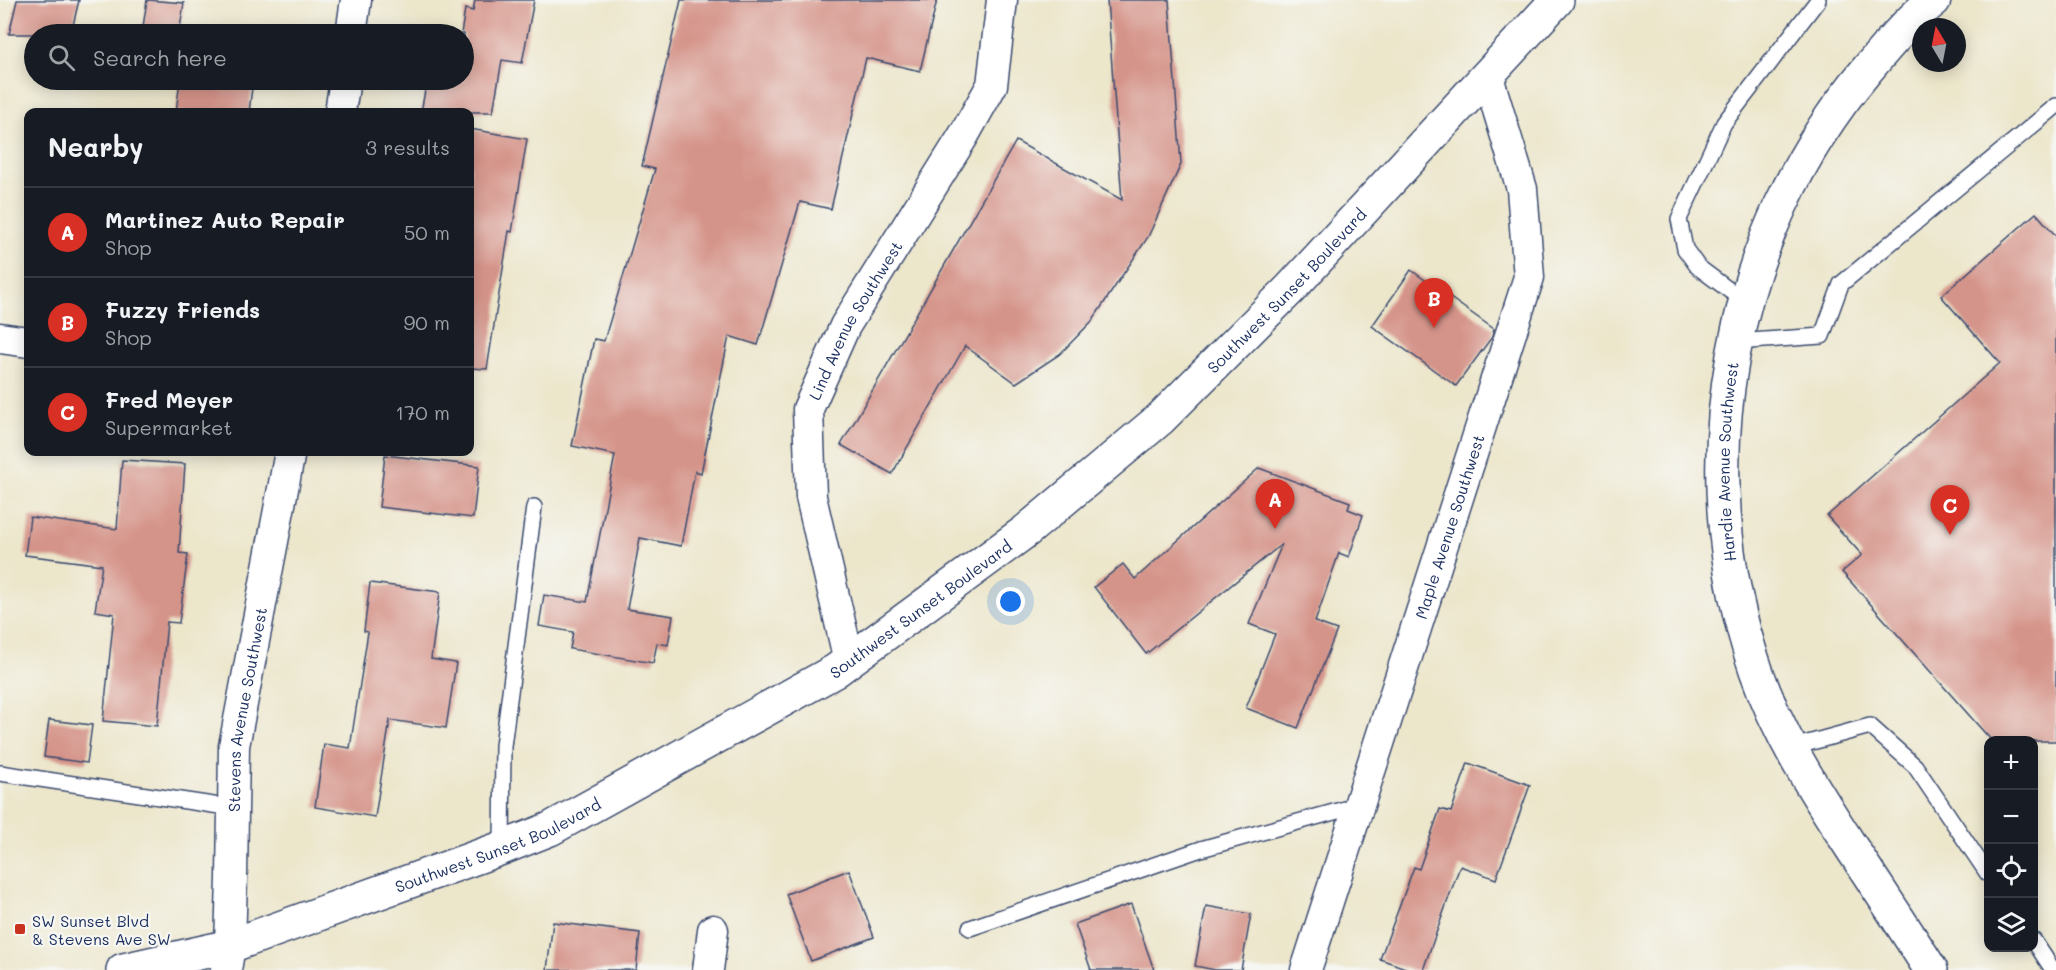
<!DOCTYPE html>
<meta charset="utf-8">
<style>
:root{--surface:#171b24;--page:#242831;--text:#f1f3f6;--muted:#9ea1a6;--line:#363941;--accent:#d93025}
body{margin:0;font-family:Mali,sans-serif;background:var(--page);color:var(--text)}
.controls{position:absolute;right:18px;bottom:18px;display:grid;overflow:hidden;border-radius:12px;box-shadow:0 3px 15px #0003}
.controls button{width:54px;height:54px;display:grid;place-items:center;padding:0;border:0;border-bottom:2px solid var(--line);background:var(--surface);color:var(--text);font:30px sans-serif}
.compass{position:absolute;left:1912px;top:18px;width:54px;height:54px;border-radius:50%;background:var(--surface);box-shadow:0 3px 15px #0003;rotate:350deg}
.you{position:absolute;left:1011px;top:602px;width:21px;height:21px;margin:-15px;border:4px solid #fff;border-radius:50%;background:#1a73e8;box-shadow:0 0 0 9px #1a73e833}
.badge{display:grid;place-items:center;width:39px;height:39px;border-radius:50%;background:var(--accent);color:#fff;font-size:20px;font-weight:700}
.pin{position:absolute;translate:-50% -50px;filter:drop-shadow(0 2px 3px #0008)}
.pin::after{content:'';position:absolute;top:32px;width:21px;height:18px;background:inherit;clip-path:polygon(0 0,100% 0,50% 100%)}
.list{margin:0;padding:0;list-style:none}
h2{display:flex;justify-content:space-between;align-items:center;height:78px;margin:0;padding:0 24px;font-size:26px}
h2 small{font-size:20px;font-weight:400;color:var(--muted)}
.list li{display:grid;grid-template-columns:39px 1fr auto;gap:18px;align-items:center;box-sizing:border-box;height:90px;padding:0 24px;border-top:2px solid var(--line)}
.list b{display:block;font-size:22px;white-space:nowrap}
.list p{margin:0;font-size:20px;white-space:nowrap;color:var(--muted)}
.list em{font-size:20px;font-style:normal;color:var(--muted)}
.icon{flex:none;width:33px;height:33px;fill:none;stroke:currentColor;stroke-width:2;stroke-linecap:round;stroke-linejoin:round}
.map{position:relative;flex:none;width:2056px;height:970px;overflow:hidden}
.search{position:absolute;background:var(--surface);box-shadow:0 3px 15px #0003;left:24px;top:24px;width:450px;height:66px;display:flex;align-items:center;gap:15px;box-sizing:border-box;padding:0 21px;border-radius:33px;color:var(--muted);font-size:22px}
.panel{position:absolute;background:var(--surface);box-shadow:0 3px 15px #0003;left:24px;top:108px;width:450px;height:348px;border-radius:12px}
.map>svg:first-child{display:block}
.building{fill:#d5948a}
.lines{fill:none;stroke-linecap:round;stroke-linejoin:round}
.service-casing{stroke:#3a4a6e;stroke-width:18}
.minor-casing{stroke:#3a4a6e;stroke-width:33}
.tertiary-casing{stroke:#3a4a6e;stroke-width:36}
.secondary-casing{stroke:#3a4a6e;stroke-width:36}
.service{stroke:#fff;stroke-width:15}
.minor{stroke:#fff;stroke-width:30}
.tertiary{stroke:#fff;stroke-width:33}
.secondary{stroke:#fff;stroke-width:33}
.poi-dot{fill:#c8321e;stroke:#f6f6f2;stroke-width:2}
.labels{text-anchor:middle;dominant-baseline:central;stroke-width:4.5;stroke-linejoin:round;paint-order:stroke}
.street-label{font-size:16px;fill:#1b2f5e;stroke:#f6f6f2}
.poi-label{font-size:16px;fill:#1b2f5e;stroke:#f6f6f2;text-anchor:start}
</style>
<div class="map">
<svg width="2056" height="970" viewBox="0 0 2056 970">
<rect width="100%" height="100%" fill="#f6f6f2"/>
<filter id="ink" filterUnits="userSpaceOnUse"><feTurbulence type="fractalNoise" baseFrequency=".0167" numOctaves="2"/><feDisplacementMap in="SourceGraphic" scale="12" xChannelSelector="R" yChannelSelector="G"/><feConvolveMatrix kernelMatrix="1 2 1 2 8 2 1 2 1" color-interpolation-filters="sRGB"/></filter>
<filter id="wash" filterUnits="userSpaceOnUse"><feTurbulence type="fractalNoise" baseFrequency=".008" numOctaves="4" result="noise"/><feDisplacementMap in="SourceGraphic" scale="24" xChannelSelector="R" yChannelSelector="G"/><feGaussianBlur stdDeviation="1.35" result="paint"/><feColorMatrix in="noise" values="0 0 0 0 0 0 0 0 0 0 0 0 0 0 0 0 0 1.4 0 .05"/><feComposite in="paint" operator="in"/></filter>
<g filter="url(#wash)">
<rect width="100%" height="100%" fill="#ece6cb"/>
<g id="blocks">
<g class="building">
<path d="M17,0H79L71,34H9Z"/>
<path d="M147,0L184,3L179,34H142Z"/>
<path d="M475,0H534L522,63L502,60L493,112H421L427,80H464V34H461L465,9L473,11Z"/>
<path d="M681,0H937L920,71L866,58L831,209L800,202L758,345L729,336L701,473L695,471L681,546L640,538L627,609L673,616L668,645L657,643L653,663L570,649L573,632L539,626L544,595L587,602L615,455L572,446L594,339L604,341L655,169L642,166Z"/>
<path d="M1107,0H1169L1181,164L1148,237L1092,321L1060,354L1016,383L965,346L892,474L841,445L1016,141L1122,200Z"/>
<path d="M180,80H253L249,112H176Z"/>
<path d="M470,129L527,139L512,232L509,231L487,369L470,368Z"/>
<path d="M2036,213L2056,236V741H1992L1842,572L1862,555L1827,516L2000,363L1941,296Z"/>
<path d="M1411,270L1494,329L1492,337L1456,386L1372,326Z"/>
<path d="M385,455L479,466L473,518L379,507Z"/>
<path d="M122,460L185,464L179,553L188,554L179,623L167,622L157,726L103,721L114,614L95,611L102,565L25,555L30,517L117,529Z"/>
<path d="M1259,468L1350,502L1348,509L1363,515L1349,557L1339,553L1315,622L1337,630L1298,728L1246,708L1275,634L1249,624L1282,544L1146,654L1094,587L1123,564L1135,579Z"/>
<path d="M370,583L440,592L431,659L456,663L446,728L390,720L375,817L315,807L324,744L350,748L368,632L364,631Z"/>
<path d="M49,720L92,725L87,763L44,757Z"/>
<path d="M1468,763L1530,785L1496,879L1460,866L1423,970H1411L1380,959L1414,867L1419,869L1440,809L1451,812Z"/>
<path d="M849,870L874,937L811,961L786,894Z"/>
<path d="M1131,904L1154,970H1091L1075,924Z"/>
<path d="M1206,906L1251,914L1241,970H1215L1195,966Z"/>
<path d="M553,922L640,933L636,970H547Z"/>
</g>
</g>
</g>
<g filter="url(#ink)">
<use href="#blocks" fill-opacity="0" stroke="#3a4a6e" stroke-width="1.5"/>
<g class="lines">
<defs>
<g id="service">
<path d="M1745,302L1698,267L1685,249L1679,219L1724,123L1818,0"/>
<path d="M1735,342L1822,336L1841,284L2056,106"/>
<path d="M1790,748L1870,726L1915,766L1988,874"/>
<path d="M0,773L233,808"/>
<path d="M502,848L503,746L534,507"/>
<path d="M970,928L1201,849L1359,805"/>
<path d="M2034,941L2053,970"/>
</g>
<g id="minor">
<path d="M351,34L356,0"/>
<path d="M340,112L345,80"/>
<path d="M0,338L28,342"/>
<path id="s1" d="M849,661L811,497L808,409L845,326L964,135L992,85L1002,0"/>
<path id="s2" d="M226,970L230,946L232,878L234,746L290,452"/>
<path d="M708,970L713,930"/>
<path id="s3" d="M1306,970L1529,277L1522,189L1488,77"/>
</g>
<g id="tertiary">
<path id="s4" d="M1931,970C1905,929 1878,888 1851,847C1814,790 1778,734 1756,670C1686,467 1728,235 1866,71C1887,46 1909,20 1934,0"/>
</g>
<g id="secondary">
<path id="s5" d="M123,970L230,946L502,848L550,829L835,671L1026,531L1160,419L1290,289L1557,0"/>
</g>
</defs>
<use href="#service" class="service-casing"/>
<use href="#minor" class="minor-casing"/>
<use href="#tertiary" class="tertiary-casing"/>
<use href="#secondary" class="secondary-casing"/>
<use href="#service" class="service"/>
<use href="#minor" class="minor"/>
<use href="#tertiary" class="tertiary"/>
<use href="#secondary" class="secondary"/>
</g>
</g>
<rect class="poi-dot" x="14" y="923" width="12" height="12" rx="3"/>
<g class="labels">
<g class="street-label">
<text stroke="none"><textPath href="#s5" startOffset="1368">Southwest Sunset Boulevard</textPath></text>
<text stroke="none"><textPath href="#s1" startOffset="357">Lind Avenue Southwest</textPath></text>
<text stroke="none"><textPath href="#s4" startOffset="560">Hardie Avenue Southwest</textPath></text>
<text stroke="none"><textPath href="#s3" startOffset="466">Maple Avenue Southwest</textPath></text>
<text stroke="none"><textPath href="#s5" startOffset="882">Southwest Sunset Boulevard</textPath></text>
<text stroke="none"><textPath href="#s2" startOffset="262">Stevens Avenue Southwest</textPath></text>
<text stroke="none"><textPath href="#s5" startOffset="396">Southwest Sunset Boulevard</textPath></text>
</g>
<g class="poi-label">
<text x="32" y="920">SW Sunset Blvd<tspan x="32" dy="18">&amp; Stevens Ave SW</tspan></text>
</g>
</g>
</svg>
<div class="controls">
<button>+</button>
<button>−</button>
<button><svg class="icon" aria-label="locate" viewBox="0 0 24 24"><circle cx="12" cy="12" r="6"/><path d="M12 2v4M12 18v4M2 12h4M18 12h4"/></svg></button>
<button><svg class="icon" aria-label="layers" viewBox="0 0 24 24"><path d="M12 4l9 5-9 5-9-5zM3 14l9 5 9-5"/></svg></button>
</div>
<svg class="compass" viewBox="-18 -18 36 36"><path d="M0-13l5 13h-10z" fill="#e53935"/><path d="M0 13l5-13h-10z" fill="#9ea1a6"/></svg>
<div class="you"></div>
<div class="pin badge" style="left:1275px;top:529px">A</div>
<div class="pin badge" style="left:1434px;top:328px">B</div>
<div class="pin badge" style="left:1950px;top:535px">C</div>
<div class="search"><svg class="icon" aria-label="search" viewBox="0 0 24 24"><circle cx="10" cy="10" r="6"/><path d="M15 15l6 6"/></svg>Search here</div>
<section class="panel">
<h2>Nearby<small>3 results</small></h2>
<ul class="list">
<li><span class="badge">A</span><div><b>Martinez Auto Repair</b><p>Shop</p></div><em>50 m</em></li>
<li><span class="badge">B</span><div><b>Fuzzy Friends</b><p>Shop</p></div><em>90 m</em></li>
<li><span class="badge">C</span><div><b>Fred Meyer</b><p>Supermarket</p></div><em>170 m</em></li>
</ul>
</section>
</div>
